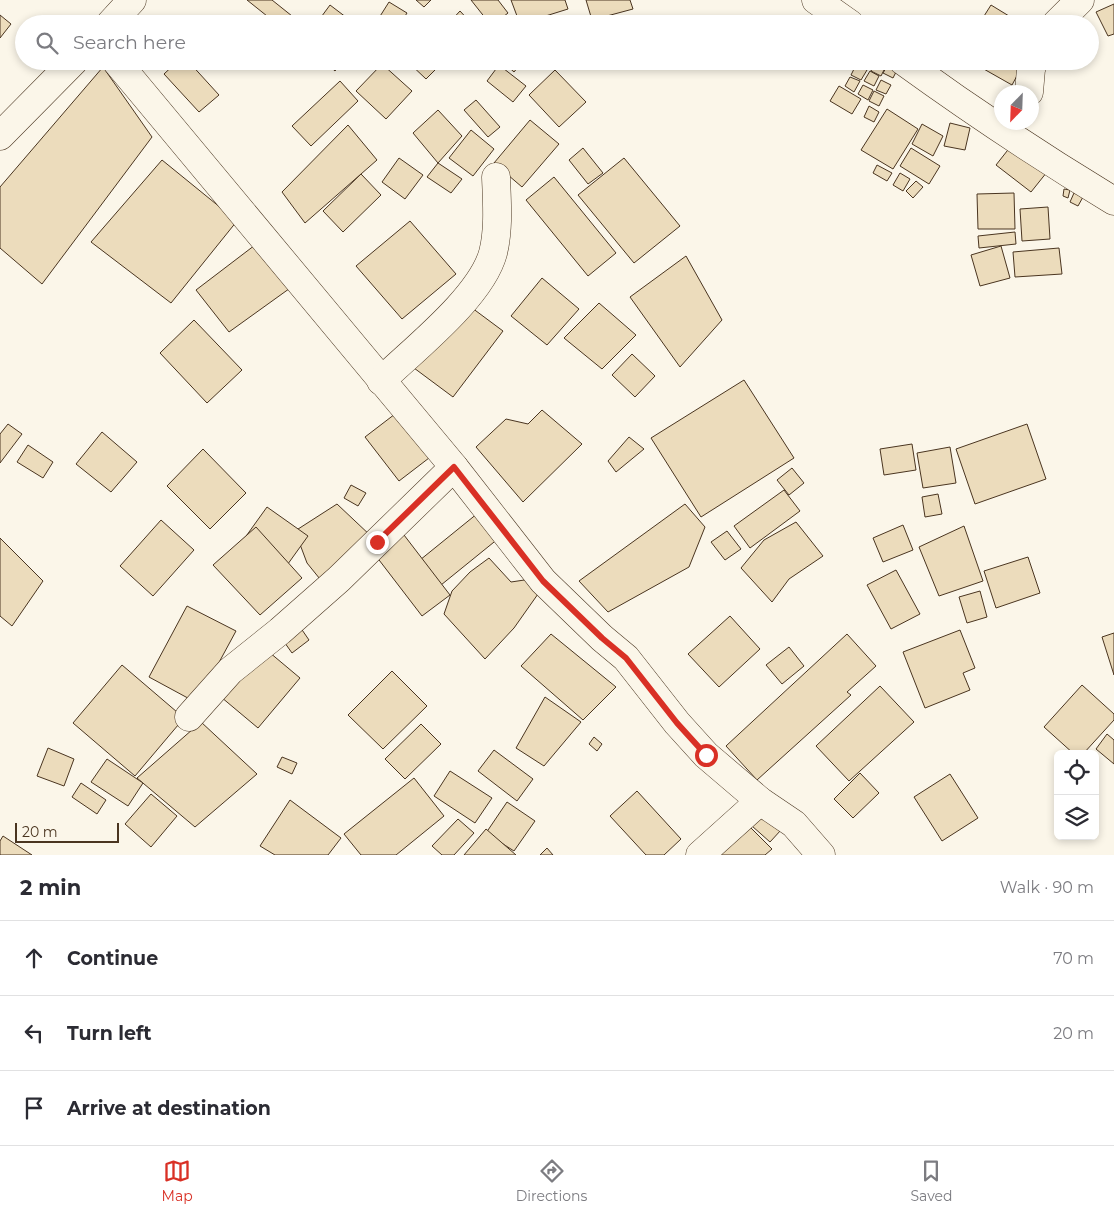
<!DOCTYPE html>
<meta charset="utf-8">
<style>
:root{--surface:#fff;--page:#f2f2f3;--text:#2b2b33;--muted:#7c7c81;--line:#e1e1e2;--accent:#d93025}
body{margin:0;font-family:Montserrat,sans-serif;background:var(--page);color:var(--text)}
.controls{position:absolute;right:15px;bottom:15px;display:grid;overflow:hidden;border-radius:8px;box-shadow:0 2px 8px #0003}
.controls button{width:45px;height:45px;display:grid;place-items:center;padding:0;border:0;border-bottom:1px solid var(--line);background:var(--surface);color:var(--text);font:25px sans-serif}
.compass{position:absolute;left:994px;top:85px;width:45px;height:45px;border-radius:50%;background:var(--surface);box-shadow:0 2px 8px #0003;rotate:203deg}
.scale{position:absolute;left:15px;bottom:12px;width:104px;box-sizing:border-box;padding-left:5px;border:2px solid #4a3520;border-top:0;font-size:14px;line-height:18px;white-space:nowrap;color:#4a3520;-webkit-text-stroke:4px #fbf6e9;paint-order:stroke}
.stop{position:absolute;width:15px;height:15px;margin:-11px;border:4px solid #d93025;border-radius:50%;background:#fff}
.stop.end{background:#d93025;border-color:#fff;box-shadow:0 1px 5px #0008}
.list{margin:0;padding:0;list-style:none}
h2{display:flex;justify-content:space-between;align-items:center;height:65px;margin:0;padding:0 20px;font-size:21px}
h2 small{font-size:16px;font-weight:400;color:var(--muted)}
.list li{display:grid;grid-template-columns:32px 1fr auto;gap:15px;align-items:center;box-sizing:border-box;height:75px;padding:0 20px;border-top:1px solid var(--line)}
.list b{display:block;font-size:19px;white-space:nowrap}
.list em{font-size:16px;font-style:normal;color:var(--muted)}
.icon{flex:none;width:28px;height:28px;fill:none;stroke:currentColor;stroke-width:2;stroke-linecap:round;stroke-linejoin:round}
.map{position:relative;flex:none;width:1114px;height:855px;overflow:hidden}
.search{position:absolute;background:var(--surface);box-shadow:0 2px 8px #0003;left:15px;right:15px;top:15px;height:55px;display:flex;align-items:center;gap:12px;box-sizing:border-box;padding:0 18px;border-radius:28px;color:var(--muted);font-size:19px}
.sheet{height:290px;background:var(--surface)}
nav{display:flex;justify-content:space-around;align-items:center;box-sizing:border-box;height:70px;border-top:1px solid var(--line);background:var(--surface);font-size:14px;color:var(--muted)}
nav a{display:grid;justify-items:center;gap:2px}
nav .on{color:var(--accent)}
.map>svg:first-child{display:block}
.building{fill:#ecdcbc;stroke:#4a3520}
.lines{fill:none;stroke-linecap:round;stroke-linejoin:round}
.minor-casing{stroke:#4a3520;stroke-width:29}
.tertiary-casing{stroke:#4a3520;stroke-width:29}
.minor{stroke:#fbf6e9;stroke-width:28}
.tertiary{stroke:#fbf6e9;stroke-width:28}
.route{stroke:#d93025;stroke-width:6}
</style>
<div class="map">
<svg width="1114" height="855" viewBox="0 0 1114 855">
<rect width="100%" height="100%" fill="#fbf6e9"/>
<g class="building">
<path d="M247,0H272L302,24H277Z"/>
<path d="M416,0H431L424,7Z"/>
<path d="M471,0H498L508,13L494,24H490Z"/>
<path d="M511,0H565L568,9L520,24Z"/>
<path d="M586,0H630L633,9L592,20Z"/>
<path d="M389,2L407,13L400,24H380L377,21Z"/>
<path d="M1114,4V34L1108,36L1096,12Z"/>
<path d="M330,5L355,24H316Z"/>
<path d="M991,5L1009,16L1004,24H979Z"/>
<path d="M460,11L472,24H448Z"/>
<path d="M0,15L11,24L0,38Z"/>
<path d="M950,19L962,24H948Z"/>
<path d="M1009,19L1018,24H1006Z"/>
<path d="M178,61H188L219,95L199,112L164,74Z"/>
<path d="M324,61H343L335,71Z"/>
<path d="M353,61H367L362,68Z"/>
<path d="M407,61H444L426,79Z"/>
<path d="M502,61H523L514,72Z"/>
<path d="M860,61H871L869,66Z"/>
<path d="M876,61L886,66L881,76L871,71Z"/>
<path d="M986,61H1025L1012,85L982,68Z"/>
<path d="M889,63L898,68L893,78L883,73Z"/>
<path d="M382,64L412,91L386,119L356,91Z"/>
<path d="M499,65L526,86L513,102L487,81Z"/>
<path d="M856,65L867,70L861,80L851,75Z"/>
<path d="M103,67L152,137L42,284L0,248V187Z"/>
<path d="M555,70L586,102L559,127L529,95Z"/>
<path d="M870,71L879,76L874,86L864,81Z"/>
<path d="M850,77L860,81L854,92L845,86Z"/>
<path d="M881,80L891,85L886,94L876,90Z"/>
<path d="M340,81L358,101L311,146L292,126Z"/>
<path d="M863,85L873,90L868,100L858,94Z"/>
<path d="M839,86L861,99L852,114L830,101Z"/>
<path d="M874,91L884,96L879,106L869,101Z"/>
<path d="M476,100L500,127L488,137L464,110Z"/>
<path d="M869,106L879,112L874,122L864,117Z"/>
<path d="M887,109L918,129L893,169L861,150Z"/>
<path d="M438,110L462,136L438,163L413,133Z"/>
<path d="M530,120L559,144L522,187L494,163Z"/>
<path d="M950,123L970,128L965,150L944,146Z"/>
<path d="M922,124L943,136L933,156L912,144Z"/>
<path d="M348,125L377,160L305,223L282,192Z"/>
<path d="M471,130L494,149L473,176L449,158Z"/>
<path d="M1011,146L1047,172L1031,192L996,165Z"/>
<path d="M583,148L603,173L588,184L569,160Z"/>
<path d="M911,148L940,166L929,184L900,166Z"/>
<path d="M399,158L423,175L405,199L382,182Z"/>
<path d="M624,158L680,226L634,263L578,195Z"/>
<path d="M162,160L237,221L171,303L91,242Z"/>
<path d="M438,163L462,179L451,193L427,177Z"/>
<path d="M877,165L892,173L887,181L873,173Z"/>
<path d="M900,173L910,179L903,191L893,185Z"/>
<path d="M361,174L381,195L343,232L323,211Z"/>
<path d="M554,177L616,253L588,276L526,200Z"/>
<path d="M916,181L923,187L913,198L906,191Z"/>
<path d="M1064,189L1070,190L1068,198L1063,196Z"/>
<path d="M1014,193L1015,229H978L977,194Z"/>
<path d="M1074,193L1083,197L1078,206L1070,202Z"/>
<path d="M1048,207L1050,239L1022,241L1020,209Z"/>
<path d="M410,221L456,274L402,319L356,266Z"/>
<path d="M1015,232L1016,244L979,248L978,236Z"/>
<path d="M259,242L293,286L229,332L196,290Z"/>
<path d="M1001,246L1010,278L980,286L971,255Z"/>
<path d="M1059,248L1062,274L1015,277L1013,252Z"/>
<path d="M686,256L722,320L680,367L630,297Z"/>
<path d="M542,278L579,309L547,345L511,316Z"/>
<path d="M464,302L503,331L453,397L414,368Z"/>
<path d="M599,303L636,335L602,369L564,338Z"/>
<path d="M194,320L242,370L207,403L160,353Z"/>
<path d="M632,354L655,376L635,397L612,375Z"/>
<path d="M744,380L794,458L701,517L651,438Z"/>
<path d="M542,410L582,444L523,502L476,447L506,419L528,424Z"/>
<path d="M395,414L429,458L399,481L365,437Z"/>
<path d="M8,424L22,434L0,463V434Z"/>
<path d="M1027,424L1046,479L975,504L956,449Z"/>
<path d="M102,432L137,462L111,492L76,464Z"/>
<path d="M629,437L644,449L616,472L608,461Z"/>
<path d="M912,444L916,470L884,475L880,449Z"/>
<path d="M28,445L53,462L43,478L17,462Z"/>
<path d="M950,447L956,483L923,488L917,453Z"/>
<path d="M203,449L246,493L210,529L167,486Z"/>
<path d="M792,468L804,483L789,495L777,480Z"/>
<path d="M351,485L366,493L358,506L344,498Z"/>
<path d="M784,490L800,511L750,548L734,526Z"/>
<path d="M938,494L942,514L925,517L922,497Z"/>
<path d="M337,504L372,537L324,584L307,563L295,531Z"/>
<path d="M685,504L705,527L689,567L608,612L579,581Z"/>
<path d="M267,507L308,536L285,568L244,539Z"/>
<path d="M478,513L499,538L441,585L420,560Z"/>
<path d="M161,520L194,550L153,596L120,566Z"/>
<path d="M796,522L823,556L789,579L772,602L741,568L764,540Z"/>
<path d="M903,525L913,550L883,562L873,538Z"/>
<path d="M964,526L983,581L939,596L919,547Z"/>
<path d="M256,527L302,578L260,615L213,565Z"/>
<path d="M727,531L741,549L725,560L711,542Z"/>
<path d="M404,535L450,595L422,616L376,556Z"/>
<path d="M0,538L43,581L12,626L0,616Z"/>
<path d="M1028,557L1040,593L996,608L984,571Z"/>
<path d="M489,558L511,582L531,579L538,594L514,628L485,659L444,614L452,591L470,572Z"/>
<path d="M896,570L920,614L891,629L867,585Z"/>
<path d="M980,591L987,617L967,623L959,597Z"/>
<path d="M187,606L236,631L197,703L149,677Z"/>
<path d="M730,616L760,649L719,687L688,654Z"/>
<path d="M298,624L309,640L292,653L280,636Z"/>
<path d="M960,630L975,668L963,673L970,690L925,708L903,652Z"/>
<path d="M1114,633V675L1102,637Z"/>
<path d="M551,634L616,687L583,720L521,666Z"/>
<path d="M847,634L876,666L847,692L851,695L757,780L726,746Z"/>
<path d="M263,647L300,678L258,728L221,697Z"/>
<path d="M789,647L804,666L782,684L766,665Z"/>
<path d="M122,665L184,718L135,776L73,723Z"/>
<path d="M392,671L427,706L383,749L348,715Z"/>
<path d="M1082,685L1114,714V720L1083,754H1074L1044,727Z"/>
<path d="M880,686L914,722L849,781L816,746Z"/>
<path d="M545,697L581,722L544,766L516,748Z"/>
<path d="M201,722L257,774L195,827L137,778Z"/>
<path d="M421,724L441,744L405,779L385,759Z"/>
<path d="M1107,734L1114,740V764L1096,749Z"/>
<path d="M594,737L602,744L597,751L589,744Z"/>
<path d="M48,748L74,759L64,786L37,776Z"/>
<path d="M494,750L533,779L517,801L478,771Z"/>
<path d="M282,757L297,763L292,774L277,767Z"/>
<path d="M107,759L143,783L128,806L91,782Z"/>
<path d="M450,771L492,798L475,823L434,796Z"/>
<path d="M860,773L879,793L853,818L834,799Z"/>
<path d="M950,774L978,818L942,841L914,797Z"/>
<path d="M414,778L444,816L396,855H361L344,834Z"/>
<path d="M81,783L106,800L97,814L72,797Z"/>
<path d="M637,791L681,839L664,855H646L610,816Z"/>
<path d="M151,794L177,816L151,847L125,824Z"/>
<path d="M290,800L341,838L328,855H275L260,846Z"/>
<path d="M507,802L535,821L514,851L486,833Z"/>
<path d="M763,814L781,830L770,842L752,826Z"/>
<path d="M458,819L474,833L454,855H442L432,846Z"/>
<path d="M746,823L772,849L765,855H710Z"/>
<path d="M486,829L516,855H464Z"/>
<path d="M3,836L32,855H0V841Z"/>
<path d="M547,848L553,855H540Z"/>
</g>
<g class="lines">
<defs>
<g id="minor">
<path d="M816,0L850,24"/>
<path d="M1056,24L1080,0"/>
<path d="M116,61L454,467L543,581L602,638L626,658L677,723L706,755L760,801L794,824L821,855"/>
<path d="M903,61C972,111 1041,157 1114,201"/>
<path d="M1029,92L1031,69L1034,61"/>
<path d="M381,381C414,349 481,297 493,253C499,229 497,203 496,177"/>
<path d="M189,717L230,671L280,631L339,579L454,467"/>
<path d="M700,855L760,801"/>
</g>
<g id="tertiary">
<path d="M110,24L132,0"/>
<path d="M0,136L74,61"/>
</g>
</defs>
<use href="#minor" class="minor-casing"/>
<use href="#tertiary" class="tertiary-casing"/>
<use href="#minor" class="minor"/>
<use href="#tertiary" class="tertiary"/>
</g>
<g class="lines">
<path class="route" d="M377,542L454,467L543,581L602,638L626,658L677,723L706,755"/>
</g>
</svg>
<div class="controls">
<button><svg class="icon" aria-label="locate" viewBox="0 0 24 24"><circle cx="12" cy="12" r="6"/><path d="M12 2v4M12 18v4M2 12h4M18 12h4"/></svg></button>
<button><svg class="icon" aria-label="layers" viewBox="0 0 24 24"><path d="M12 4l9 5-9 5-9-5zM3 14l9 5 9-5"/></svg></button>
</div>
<svg class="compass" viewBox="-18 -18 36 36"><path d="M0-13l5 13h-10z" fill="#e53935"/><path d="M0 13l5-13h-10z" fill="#7c7c81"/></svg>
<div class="scale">20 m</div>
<div class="stop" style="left:706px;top:755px"></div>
<div class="stop end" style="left:377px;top:542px"></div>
<div class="search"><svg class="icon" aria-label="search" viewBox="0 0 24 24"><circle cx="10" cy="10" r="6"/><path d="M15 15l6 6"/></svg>Search here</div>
</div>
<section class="sheet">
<h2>2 min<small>Walk · 90 m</small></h2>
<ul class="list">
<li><svg class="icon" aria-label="ahead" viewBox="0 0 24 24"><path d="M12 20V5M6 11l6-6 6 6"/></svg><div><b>Continue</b></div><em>70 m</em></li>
<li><svg class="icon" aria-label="left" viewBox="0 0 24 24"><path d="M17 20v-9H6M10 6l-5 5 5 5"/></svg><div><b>Turn left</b></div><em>20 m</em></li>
<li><svg class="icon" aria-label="arrive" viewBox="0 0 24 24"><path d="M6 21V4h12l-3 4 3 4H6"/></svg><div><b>Arrive at destination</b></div></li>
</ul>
</section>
<nav>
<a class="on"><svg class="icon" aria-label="map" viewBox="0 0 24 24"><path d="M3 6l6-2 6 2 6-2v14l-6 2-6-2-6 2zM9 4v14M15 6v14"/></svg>Map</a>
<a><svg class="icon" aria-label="directions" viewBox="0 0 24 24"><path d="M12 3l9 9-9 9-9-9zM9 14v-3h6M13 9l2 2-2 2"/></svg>Directions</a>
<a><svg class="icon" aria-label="saved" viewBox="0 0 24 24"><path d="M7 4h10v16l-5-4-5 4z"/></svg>Saved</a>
</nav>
